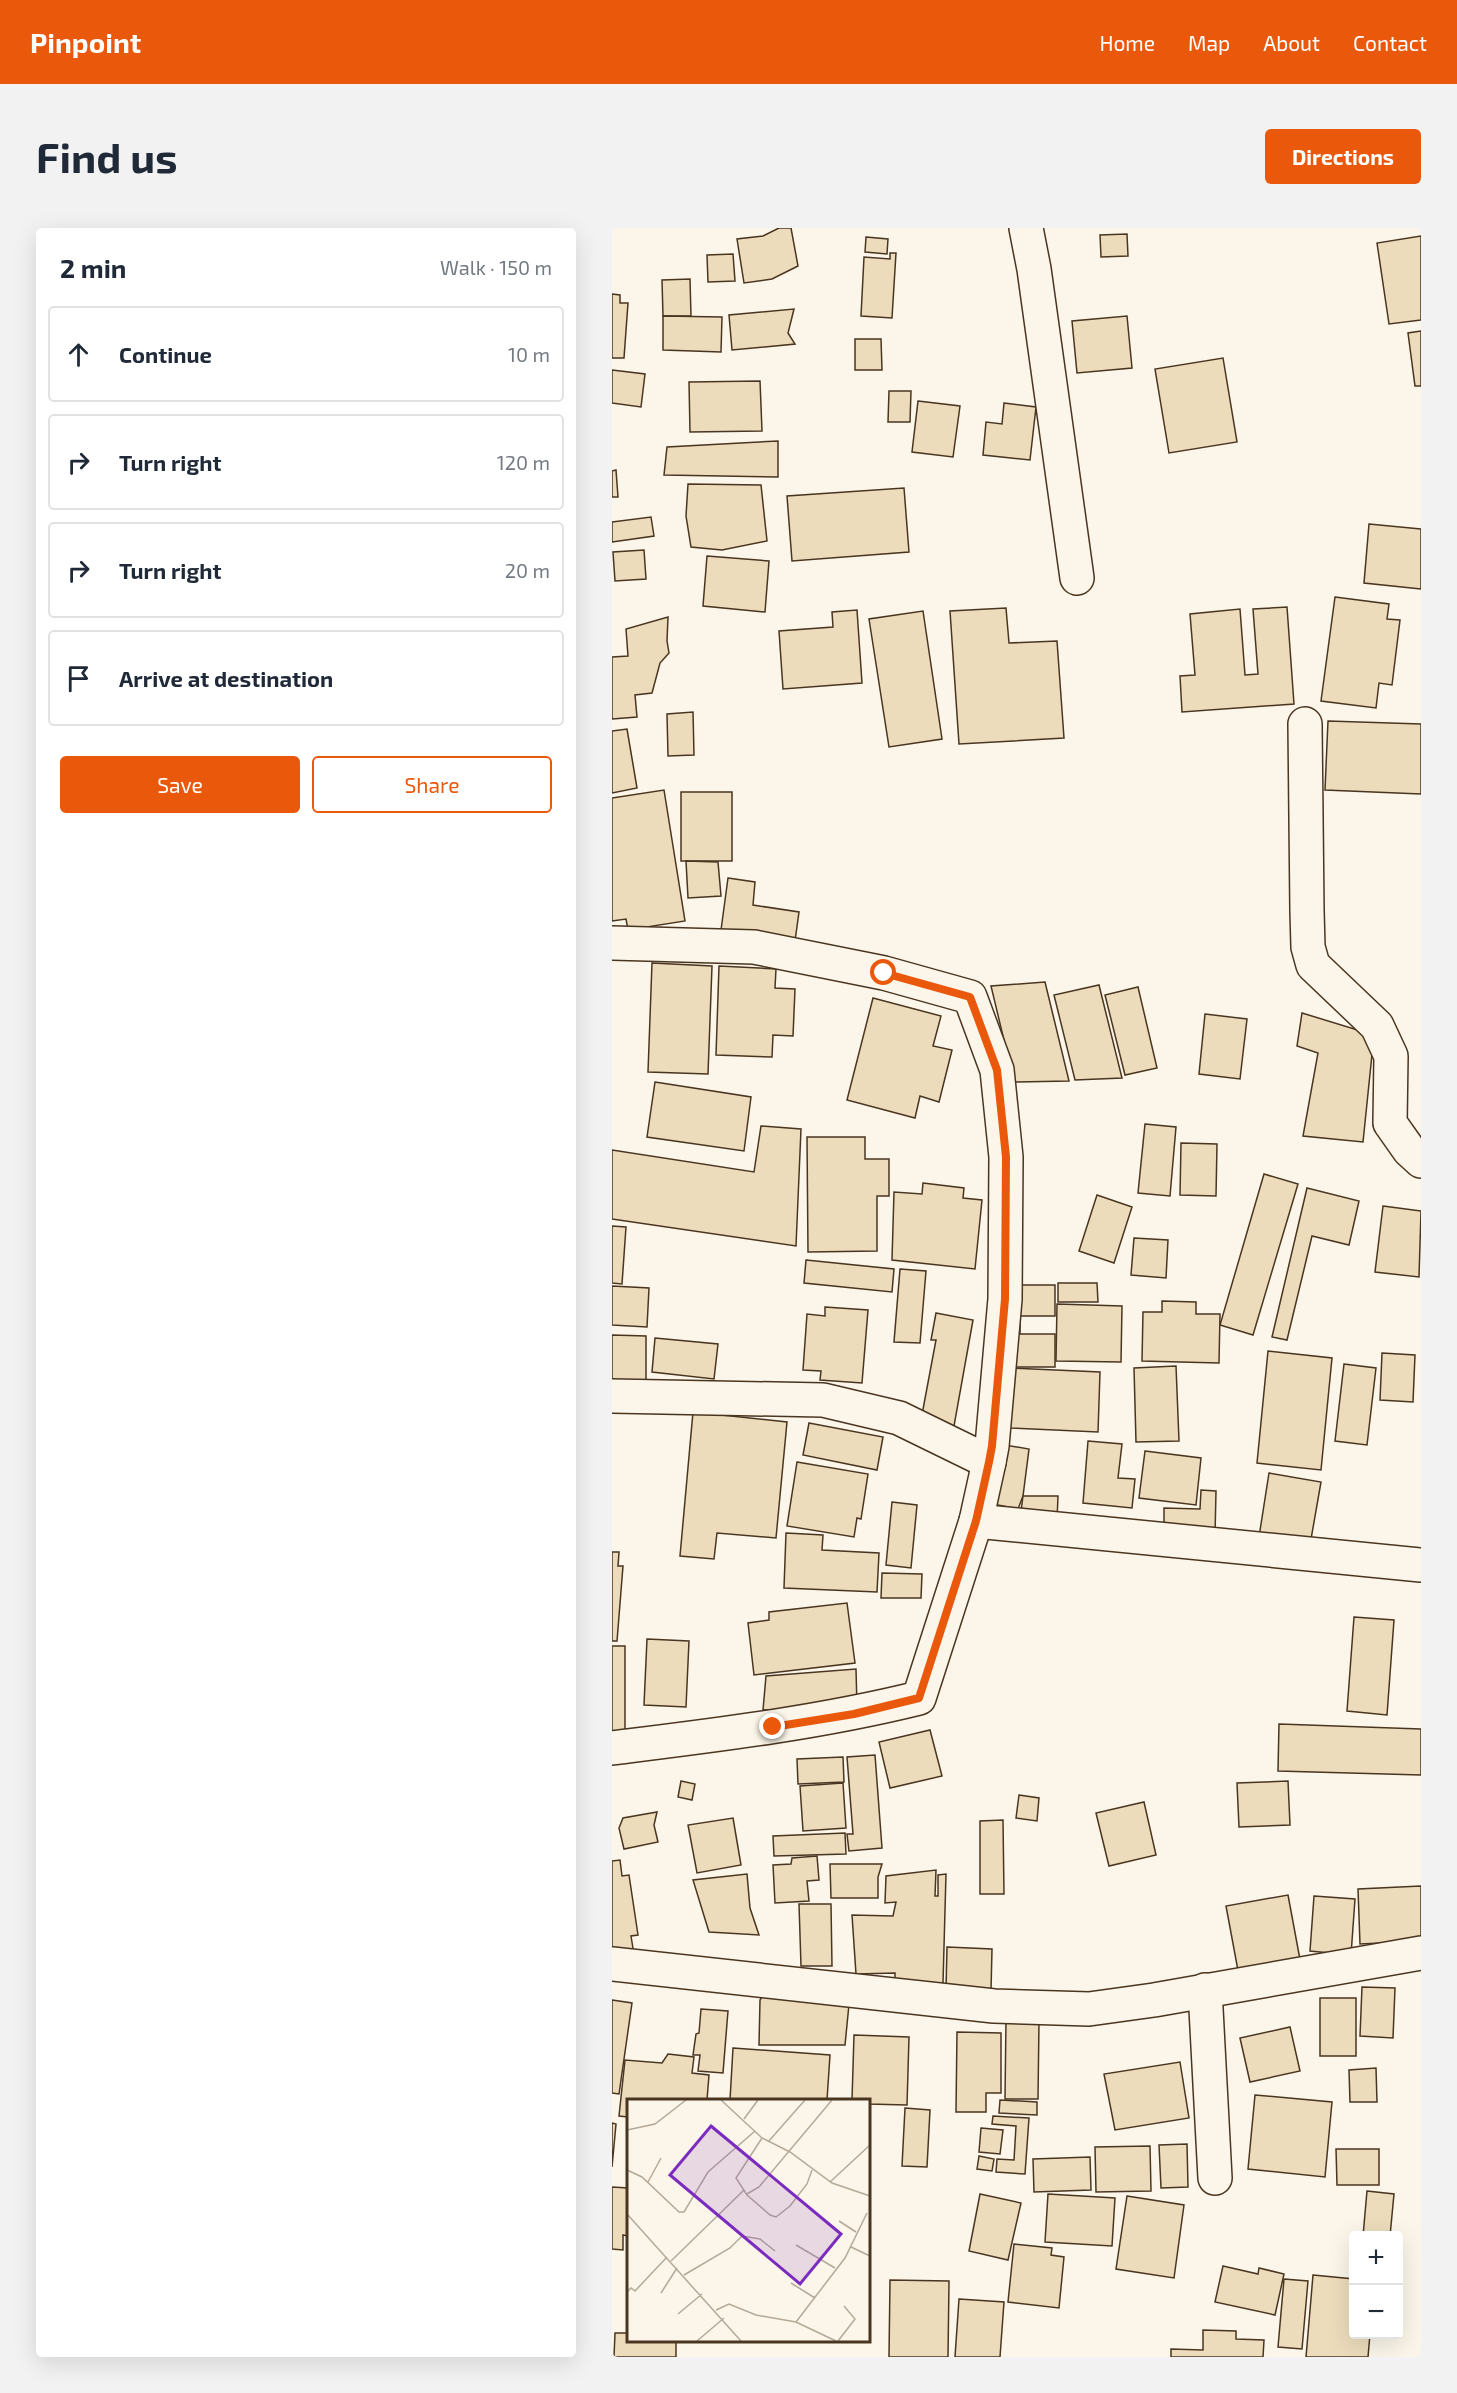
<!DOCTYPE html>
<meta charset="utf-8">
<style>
:root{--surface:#fff;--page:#f2f2f3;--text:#1f2937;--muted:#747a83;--line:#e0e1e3;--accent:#ea580c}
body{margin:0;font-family:"Exo 2",sans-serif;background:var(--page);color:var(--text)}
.controls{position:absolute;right:18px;bottom:18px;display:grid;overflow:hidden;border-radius:6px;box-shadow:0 6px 24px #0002}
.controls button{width:54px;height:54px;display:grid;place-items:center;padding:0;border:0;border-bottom:2px solid var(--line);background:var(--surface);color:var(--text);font:30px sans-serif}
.stop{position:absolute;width:18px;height:18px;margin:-14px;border:4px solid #ea580c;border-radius:50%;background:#fff}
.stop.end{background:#ea580c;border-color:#fff;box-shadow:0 2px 6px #0008}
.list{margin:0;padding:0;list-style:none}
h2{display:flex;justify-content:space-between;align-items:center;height:78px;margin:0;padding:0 24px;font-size:26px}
h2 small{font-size:20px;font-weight:400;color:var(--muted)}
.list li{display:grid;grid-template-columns:39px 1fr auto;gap:18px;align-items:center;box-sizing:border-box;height:96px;margin:0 12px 12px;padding:0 12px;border:2px solid var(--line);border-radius:6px}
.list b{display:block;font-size:22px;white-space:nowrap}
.list em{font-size:20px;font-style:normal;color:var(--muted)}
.actions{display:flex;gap:12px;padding:18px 24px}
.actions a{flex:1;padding:14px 0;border:2px solid var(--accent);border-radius:6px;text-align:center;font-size:21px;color:var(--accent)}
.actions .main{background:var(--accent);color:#fff}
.icon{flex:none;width:33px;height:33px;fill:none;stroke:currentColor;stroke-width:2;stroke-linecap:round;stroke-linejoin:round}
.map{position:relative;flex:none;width:809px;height:2129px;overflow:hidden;border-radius:6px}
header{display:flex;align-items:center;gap:36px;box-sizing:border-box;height:84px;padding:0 30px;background:var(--accent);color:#fff}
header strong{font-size:28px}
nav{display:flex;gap:33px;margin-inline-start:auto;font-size:21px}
.intro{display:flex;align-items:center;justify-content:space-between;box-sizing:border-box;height:144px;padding:0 36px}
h1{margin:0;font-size:42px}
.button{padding:15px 27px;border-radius:6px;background:var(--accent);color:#fff;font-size:21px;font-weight:700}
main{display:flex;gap:36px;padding:0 36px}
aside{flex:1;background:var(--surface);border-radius:6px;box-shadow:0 6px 24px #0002}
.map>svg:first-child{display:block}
.building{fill:#ecdcbc;stroke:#4a3520;stroke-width:1.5}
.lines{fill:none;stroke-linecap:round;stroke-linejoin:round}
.minor-casing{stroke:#4a3520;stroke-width:36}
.minor{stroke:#fbf6e9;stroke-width:33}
.route{stroke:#ea580c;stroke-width:8}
.inset-road{fill:none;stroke:#b4a999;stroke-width:1.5}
.view{fill:#7b2cbf;fill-opacity:0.15;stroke:#7b2cbf;stroke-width:3}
.inset-edge{fill:none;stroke:#4a3520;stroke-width:3}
</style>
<header>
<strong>Pinpoint</strong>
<nav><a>Home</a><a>Map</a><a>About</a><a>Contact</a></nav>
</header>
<div class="intro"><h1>Find us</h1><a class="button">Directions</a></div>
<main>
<aside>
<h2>2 min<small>Walk · 150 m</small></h2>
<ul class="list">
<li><svg class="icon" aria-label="ahead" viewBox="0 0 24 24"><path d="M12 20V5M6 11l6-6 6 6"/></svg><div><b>Continue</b></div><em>10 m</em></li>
<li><svg class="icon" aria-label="right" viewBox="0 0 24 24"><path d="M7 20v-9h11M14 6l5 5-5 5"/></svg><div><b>Turn right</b></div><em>120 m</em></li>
<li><svg class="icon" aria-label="right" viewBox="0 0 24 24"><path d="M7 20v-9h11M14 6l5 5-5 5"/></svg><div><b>Turn right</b></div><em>20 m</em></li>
<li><svg class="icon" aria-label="arrive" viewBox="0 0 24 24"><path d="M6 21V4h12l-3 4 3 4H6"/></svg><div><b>Arrive at destination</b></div></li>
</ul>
<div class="actions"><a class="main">Save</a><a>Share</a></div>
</aside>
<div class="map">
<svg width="809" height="2129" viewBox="0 0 809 2129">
<rect width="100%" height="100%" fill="#fbf6e9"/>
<g class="building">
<path d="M167,0H179L186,38L160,51L132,55L125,11L151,8Z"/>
<path d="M515,6L516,28L489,29L488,7Z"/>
<path d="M809,8V92L777,96L765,15Z"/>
<path d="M254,9L276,11L275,26L253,24Z"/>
<path d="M278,25H284L280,90L249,88L252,29L278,31Z"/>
<path d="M121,26L123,53L96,54L95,27Z"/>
<path d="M78,51L79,88H51L50,52Z"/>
<path d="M0,66L8,67V75H16L12,130H0Z"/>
<path d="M182,81L176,105L183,116L120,122L117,87Z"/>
<path d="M51,88L110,89L109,124L51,122Z"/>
<path d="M515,88L520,140L465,145L460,93Z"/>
<path d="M809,103V158H803L796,105Z"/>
<path d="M243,111H269L270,142H243Z"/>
<path d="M611,130L625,214L557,225L543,141Z"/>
<path d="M0,142L33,146L29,179L0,175Z"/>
<path d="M148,153L150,203L78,204L77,154Z"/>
<path d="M277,163H299L298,194H276Z"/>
<path d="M306,173L348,178L341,229L300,224Z"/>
<path d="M392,175L424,179L418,232L371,227L374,194L390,196Z"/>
<path d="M166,213V249L52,247L55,219Z"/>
<path d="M4,242L6,269H0V243Z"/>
<path d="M76,256L149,257L155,313L110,322L79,319L74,288Z"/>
<path d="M292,260L297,324L180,333L175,268Z"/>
<path d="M39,289L42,308L0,314V294Z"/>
<path d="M757,296L809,301V361L752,355Z"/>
<path d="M32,322L34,351L3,353L1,324Z"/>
<path d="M95,328L157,333L153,384L91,378Z"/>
<path d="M723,369L777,376L775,391L788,392L780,457L767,455L764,480L709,473Z"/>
<path d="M675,379L682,476L570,484L568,448L583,447L578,386L628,381L633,447L646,446L641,381Z"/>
<path d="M394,380L397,415L445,413L452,510L347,516L338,383Z"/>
<path d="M245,382L250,455L171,461L167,403L221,399L220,384Z"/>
<path d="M311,383L330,511L277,519L257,391Z"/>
<path d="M56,389L55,413L57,425L48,435L40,465L23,467L25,489L0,491V429L16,428L14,401Z"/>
<path d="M81,484L82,527L56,528L55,486Z"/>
<path d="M716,493L809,496V566L713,562Z"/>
<path d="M15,501L25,560L0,565V503Z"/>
<path d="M52,562L73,693L16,702L14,691L0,693V570Z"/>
<rect x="69" y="564" width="51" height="69"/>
<path d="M74,633L106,634L109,668L76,670Z"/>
<path d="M116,650L143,654L141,677L187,684L183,713L109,702Z"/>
<path d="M40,735L100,738L96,846L36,844Z"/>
<path d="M107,738L164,741L163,760L183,761L181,808L161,807L160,829L104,827Z"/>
<path d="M433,754L457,853L402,854L379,758Z"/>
<path d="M487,757L510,850L463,852L442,767Z"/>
<path d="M526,759L545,840L513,847L493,767Z"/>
<path d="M261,770L329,788L321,818L340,822L327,874L308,868L303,890L235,872Z"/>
<path d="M690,785L762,807L751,914L691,908L706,825L685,818Z"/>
<path d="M593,786L635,791L628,851L587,846Z"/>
<path d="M43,854L139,869L132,923L35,909Z"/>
<path d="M533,896L564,899L558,968L526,965Z"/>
<path d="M149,898L189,901L184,1018L0,991V922L142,944Z"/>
<path d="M195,909H253V931H277V968H265V1023L196,1024Z"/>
<path d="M569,915L605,916L604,968L568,967Z"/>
<path d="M652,946L686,956L641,1107L608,1097Z"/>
<path d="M311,955L352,960L351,970L370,972L363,1041L280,1032L282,964L310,966Z"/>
<path d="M695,960L747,973L737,1017L700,1008L675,1112L660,1109Z"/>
<path d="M485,967L520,979L502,1035L467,1023Z"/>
<path d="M771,978L809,983L807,1049L763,1044Z"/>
<path d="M0,998L14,999L10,1056L0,1055Z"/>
<path d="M522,1010L556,1012L554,1050L519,1047Z"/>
<path d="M194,1032L282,1041L280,1064L192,1055Z"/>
<path d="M288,1041L314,1043L308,1115L282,1114Z"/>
<path d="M446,1055H485L486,1074H446Z"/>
<path d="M400,1057H443V1088H408V1106H443V1139H401Z"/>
<path d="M0,1058L37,1060L35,1099L0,1097Z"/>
<path d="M550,1073L584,1074V1086H608L607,1135L530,1133L531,1084H550Z"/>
<path d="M445,1076L510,1078L509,1134L444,1133Z"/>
<path d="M213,1079L256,1082L250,1155L208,1152L209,1143L191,1142L195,1086L213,1088Z"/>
<path d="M324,1085L361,1092L342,1198L309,1192L324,1112H319Z"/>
<path d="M0,1107L34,1108V1159L0,1158Z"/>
<path d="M43,1110L106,1116L102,1151L40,1144Z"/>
<path d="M656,1123L720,1130L709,1242L645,1235Z"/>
<path d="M770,1125L803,1127L801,1174L768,1172Z"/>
<path d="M732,1136L764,1140L755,1217L723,1213Z"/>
<path d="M564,1138L567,1213L524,1214L522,1140Z"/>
<path d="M401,1140L488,1144L486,1204L398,1200Z"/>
<path d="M81,1184L175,1194L164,1310L105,1305L102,1331L68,1328Z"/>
<path d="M197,1195L271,1209L265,1242L191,1227Z"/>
<path d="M476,1213L510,1216L506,1250L523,1251L520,1280L471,1275Z"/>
<path d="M387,1216L417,1221L411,1268L406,1281L376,1275Z"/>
<path d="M533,1223L589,1230L584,1277L527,1270Z"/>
<path d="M185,1234L256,1246L249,1291L245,1290L242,1309L175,1298Z"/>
<path d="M657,1245L709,1254L698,1317L647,1309Z"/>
<path d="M589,1262L604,1263L603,1308L552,1307V1280L588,1281Z"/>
<path d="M411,1268H446L445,1292L408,1291Z"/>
<path d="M280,1274L305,1277L299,1340L274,1337Z"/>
<path d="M174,1305L211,1307L210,1322L267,1325L265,1364L172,1360Z"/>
<path d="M0,1324H7L6,1338H11L5,1413H0Z"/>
<path d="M270,1345L310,1346L309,1370H269Z"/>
<path d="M235,1375L243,1435L142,1447L136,1395L157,1392V1384Z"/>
<path d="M742,1389L782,1392L775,1487L735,1483Z"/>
<path d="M35,1411L77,1413L74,1479L32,1477Z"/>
<path d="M0,1418H13V1515L0,1516Z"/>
<path d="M244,1441L245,1479L151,1482L154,1448Z"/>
<path d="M667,1496L809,1501V1547L666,1543Z"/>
<path d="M318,1502L330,1548L278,1560L267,1514Z"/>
<path d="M263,1527L270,1620L237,1623L235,1606H241L235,1529Z"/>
<path d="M231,1529L232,1554L186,1556L185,1531Z"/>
<path d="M69,1553L83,1556L80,1572L66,1569Z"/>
<path d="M676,1553L678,1597L627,1599L625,1555Z"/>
<path d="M231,1555L234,1600L191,1603L188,1558Z"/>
<path d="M407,1567L427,1570L425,1593L404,1590Z"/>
<path d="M532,1574L544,1627L497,1638L484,1585Z"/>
<path d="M45,1584L42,1597L46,1614L12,1621L7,1600L11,1590Z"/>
<path d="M121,1590L129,1637L85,1645L76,1597Z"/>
<path d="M391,1592L392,1666H368V1593Z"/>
<path d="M233,1605L234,1626L162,1628L161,1608Z"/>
<path d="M205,1628L207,1652L195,1653L197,1673L163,1675L161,1637L179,1636L180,1630Z"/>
<path d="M8,1632L10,1648L17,1647L26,1707L19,1708L24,1739L0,1742V1633Z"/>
<path d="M218,1636H270L266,1649V1670H219Z"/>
<path d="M324,1642L323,1668H326V1647L334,1646L331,1755H283V1745L244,1746L240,1687L281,1688L284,1674L273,1675L274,1648Z"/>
<path d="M135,1646L138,1680L147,1707L97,1704L81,1652Z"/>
<path d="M809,1658V1713L748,1716L746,1661Z"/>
<path d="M676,1667L689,1737L627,1748L614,1678Z"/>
<path d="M702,1668L743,1671L739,1727L698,1723Z"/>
<path d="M187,1676H219L220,1738H189Z"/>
<path d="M335,1719L380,1721L379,1763L334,1761Z"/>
<path d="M239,1756L233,1817H147L148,1772L157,1757Z"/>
<path d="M750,1759L783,1760L781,1810L748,1808Z"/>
<rect x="708" y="1770" width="36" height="58"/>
<path d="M0,1772L20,1775L7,1866L0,1865Z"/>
<path d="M89,1781L116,1783L111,1845L86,1843L88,1827H81L84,1806L87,1805Z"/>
<path d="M394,1792L427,1793L426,1871H393Z"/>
<path d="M678,1799L688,1843L638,1854L628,1810Z"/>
<path d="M345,1804L389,1805V1865H374V1884H344Z"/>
<path d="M242,1807L297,1809L295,1877L256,1876V1872H240Z"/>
<path d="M121,1820L218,1827L215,1872H118Z"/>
<path d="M56,1826L82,1829L80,1845L97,1847L95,1872H16V1889L7,1888L13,1832L50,1835Z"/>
<path d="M568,1834L577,1890L503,1902L492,1846Z"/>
<path d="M764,1840L765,1874H738L737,1842Z"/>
<path d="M643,1867L720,1874L713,1949L636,1941Z"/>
<path d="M388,1872L425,1874V1887L387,1885Z"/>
<path d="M293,1880L318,1882L315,1939L290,1938Z"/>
<path d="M381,1888L417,1890L413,1946L384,1944L385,1931L402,1932L404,1898L380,1896Z"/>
<path d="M0,1895L4,1896L0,1939Z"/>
<path d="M369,1900L391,1902L388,1926L367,1924Z"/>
<path d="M575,1916L576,1959L549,1960L547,1917Z"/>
<path d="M538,1918L539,1963L484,1964L483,1919Z"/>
<path d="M724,1921H767V1957H725Z"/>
<path d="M367,1928L382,1931L380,1943L365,1941Z"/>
<path d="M478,1929L479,1962L422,1964L421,1931Z"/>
<path d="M0,1959L16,1960V2008L11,2007V2022L0,2021Z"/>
<path d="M755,1963L782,1966L778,2008H751Z"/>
<path d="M368,1966L409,1975L396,2032L357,2023Z"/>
<path d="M436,1966L503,1970L500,2018L433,2014Z"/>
<path d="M515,1968L572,1977L562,2050L504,2041Z"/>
<path d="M402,2016L440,2020L439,2027L452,2029L447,2080L396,2074Z"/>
<path d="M611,2038L646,2046L647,2040L672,2046L663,2087L603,2074Z"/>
<path d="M701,2047L742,2051V2106H758L756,2129H694Z"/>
<path d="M672,2051L696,2053L690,2121L666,2119Z"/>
<path d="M278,2052L337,2053L336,2129H277Z"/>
<path d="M347,2071L392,2074L388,2129H343Z"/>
<path d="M591,2102L624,2103V2111L652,2112L651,2129H559V2121L591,2122Z"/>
<path d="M3,2105H16V2112H64V2129H2Z"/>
</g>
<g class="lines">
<defs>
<g id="minor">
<path d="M414,0L422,41L465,350"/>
<path d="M693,496L695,683L696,719L701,737L765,798L779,828L778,895L797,922L809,933"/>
<path d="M0,715L142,719L272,745L358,769L385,842L394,929L393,1071L380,1218L377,1234L364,1293L307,1470C206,1495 104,1507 0,1520"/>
<path d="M0,1168L211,1172L287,1190L377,1234"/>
<path d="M364,1293L809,1337"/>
<path d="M0,1736L382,1778L477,1781L542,1772L809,1725"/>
<path d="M593,1762L603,1950"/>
</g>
</defs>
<use href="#minor" class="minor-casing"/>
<use href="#minor" class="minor"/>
</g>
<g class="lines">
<path class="route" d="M161,1499L242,1486L307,1470L364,1293L377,1234L380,1218L393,1071L394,929L385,842L358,769L272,745"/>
</g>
<g transform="translate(15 1871)">
<rect width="243" height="243" fill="#fbf6e9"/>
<path class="inset-road" d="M94,1L135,39L163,53L205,84L243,97M117,20L131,1M0,31L28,25L59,1M135,39L109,79L120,96L143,116L149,118L163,107L180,85L185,71M141,43L178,1M0,71L15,78L52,113H57L81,73L128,32M21,83L34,59M203,83L243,46M120,95L132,88L205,1M0,115L114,242M212,122L229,133M169,146L208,169M224,148L243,157M44,162L117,91M57,176L103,149L115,137L133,140L148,152M164,184L188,199M0,193L4,189L8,192L40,158M34,194L50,169M89,211L102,205L129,216L169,223L209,242M51,215L75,195M169,223L218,159L240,114M70,242L97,219M211,242L228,220L217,207"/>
<path class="view" d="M84,27L214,135L173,185L43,76Z"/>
<rect width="243" height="243" class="inset-edge"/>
</g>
</svg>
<div class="controls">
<button>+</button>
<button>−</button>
</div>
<div class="stop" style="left:272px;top:745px"></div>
<div class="stop end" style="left:161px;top:1499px"></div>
</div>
</main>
